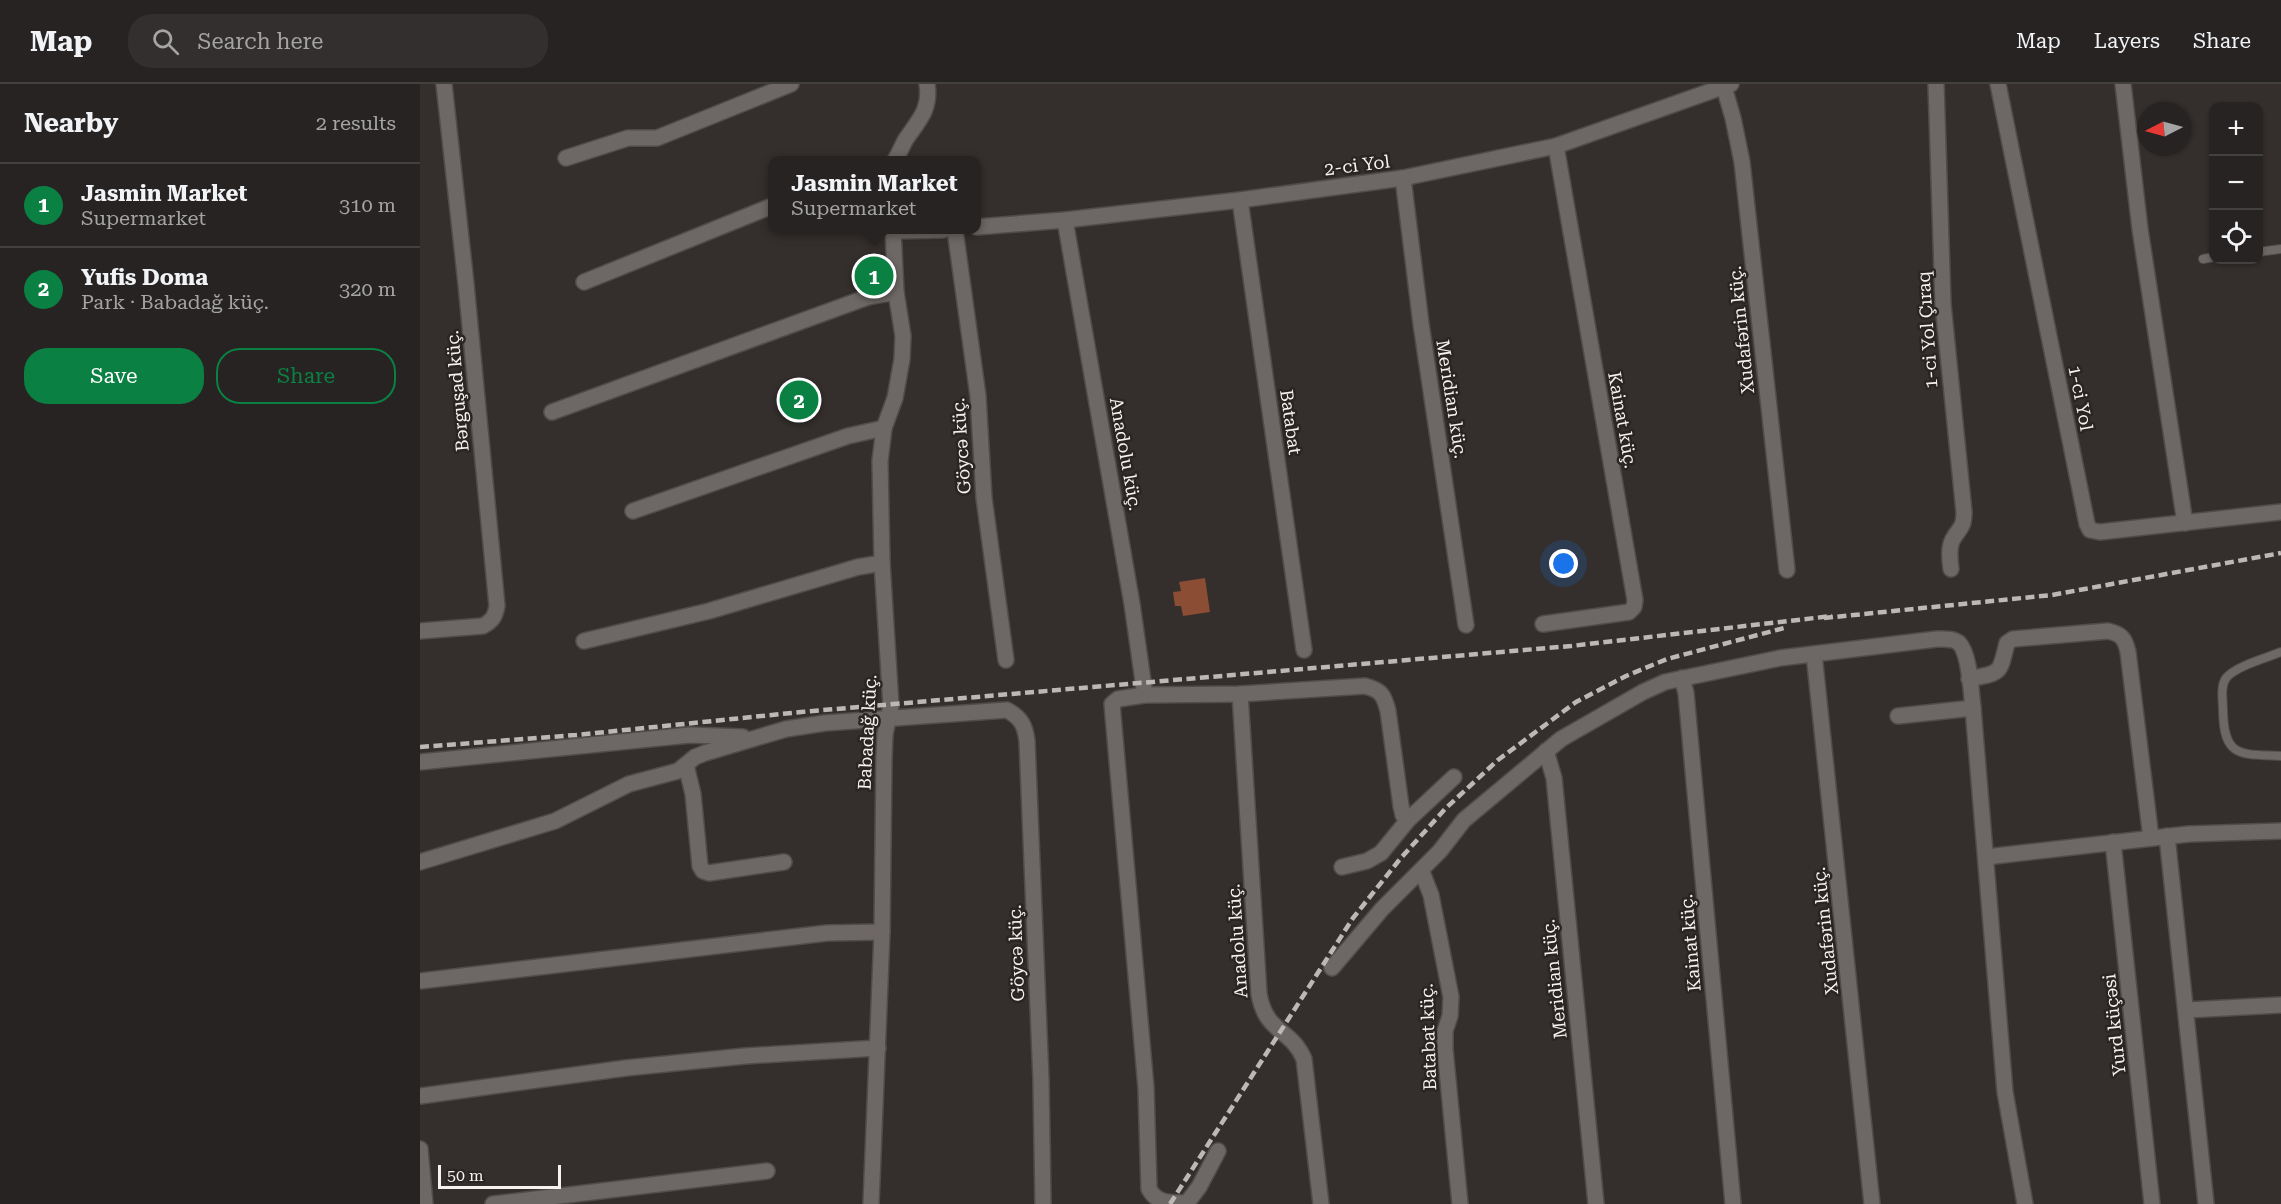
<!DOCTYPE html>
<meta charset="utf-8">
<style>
:root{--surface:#272322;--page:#332f2f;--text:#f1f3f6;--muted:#a4a4a5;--line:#434040;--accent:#0b8043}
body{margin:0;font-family:"Roboto Serif",serif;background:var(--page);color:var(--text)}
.controls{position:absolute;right:18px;top:18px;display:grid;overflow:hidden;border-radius:12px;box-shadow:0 2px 4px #0004}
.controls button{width:54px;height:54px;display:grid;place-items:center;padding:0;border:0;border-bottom:2px solid var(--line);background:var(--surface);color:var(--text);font:30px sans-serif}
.compass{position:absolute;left:1717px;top:18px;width:54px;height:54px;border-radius:50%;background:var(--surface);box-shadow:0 2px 4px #0004;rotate:264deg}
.scale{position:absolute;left:18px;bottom:15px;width:123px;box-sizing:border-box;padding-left:6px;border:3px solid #f5f2f0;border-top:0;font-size:16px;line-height:21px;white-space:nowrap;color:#f5f2f0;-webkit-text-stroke:4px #2a2523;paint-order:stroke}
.you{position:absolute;left:1144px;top:480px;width:21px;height:21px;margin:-15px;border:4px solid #fff;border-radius:50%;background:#1a73e8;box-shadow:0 0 0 9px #1a73e833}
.badge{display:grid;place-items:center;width:39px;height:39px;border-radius:50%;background:var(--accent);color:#fff;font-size:20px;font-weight:700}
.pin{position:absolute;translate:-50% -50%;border:3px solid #fff;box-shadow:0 2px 6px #0006}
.popup{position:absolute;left:348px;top:72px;width:213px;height:78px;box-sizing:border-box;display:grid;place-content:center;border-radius:12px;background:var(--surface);filter:drop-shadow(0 2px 4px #0005);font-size:20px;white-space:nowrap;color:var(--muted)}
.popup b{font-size:22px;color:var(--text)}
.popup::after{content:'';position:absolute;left:50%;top:100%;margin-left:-12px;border:12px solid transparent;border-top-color:var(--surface)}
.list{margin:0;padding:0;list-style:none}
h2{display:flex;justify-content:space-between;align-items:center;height:78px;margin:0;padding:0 24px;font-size:26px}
h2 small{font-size:20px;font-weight:400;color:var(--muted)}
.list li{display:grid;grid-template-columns:39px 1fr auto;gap:18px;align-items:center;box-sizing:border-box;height:84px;padding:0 24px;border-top:2px solid var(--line)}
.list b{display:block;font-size:22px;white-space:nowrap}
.list p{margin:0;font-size:20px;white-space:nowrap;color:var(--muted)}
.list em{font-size:20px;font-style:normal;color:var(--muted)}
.actions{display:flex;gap:12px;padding:18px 24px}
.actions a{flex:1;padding:14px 0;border:2px solid var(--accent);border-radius:24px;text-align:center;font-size:21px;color:var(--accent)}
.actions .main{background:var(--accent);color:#fff}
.icon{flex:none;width:33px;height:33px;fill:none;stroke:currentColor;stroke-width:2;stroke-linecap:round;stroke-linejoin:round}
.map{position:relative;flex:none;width:1861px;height:1120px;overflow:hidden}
header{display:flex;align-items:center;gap:36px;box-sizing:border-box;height:84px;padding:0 30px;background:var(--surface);border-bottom:2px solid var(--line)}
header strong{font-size:28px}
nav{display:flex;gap:33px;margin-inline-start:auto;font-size:21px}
.search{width:420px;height:54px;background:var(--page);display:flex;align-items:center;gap:15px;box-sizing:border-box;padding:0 21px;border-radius:24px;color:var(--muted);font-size:22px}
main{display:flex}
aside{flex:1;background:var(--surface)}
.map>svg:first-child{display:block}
.building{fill:#8b4d33}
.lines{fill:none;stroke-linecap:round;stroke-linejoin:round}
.service-casing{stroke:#4f4c4a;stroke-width:10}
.minor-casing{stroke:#4f4c4a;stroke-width:18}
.service{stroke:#6d6765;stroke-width:8}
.minor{stroke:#6d6765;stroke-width:15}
.rail{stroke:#bcb8b6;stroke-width:4.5;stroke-dasharray:9 4.5;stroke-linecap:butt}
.labels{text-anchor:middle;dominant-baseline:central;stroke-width:5;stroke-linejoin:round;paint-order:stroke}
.street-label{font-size:18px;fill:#f5f2f0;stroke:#2a2523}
</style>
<header>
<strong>Map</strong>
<div class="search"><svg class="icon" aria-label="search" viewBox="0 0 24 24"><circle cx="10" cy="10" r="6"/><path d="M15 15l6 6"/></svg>Search here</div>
<nav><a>Map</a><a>Layers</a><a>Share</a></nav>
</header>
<main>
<aside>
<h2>Nearby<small>2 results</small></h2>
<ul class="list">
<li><span class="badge">1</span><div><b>Jasmin Market</b><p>Supermarket</p></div><em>310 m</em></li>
<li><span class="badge">2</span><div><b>Yufis Doma</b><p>Park · Babadağ küç.</p></div><em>320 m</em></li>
</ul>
<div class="actions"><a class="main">Save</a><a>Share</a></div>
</aside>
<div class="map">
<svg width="1861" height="1120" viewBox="0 0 1861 1120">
<rect width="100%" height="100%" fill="#342f2d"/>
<path class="building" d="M785,494L790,528L763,532L761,522H755L753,508L761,507L759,498Z"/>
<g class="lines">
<defs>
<g id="service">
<path d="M1838,168L1861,165"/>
<path d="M1783,175L1794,173"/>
<path d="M1861,568C1846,574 1816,582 1806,594C1800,603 1803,616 1803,627C1804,674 1820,670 1861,672"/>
</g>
<g id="minor">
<path d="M1516,0L1523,220L1544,428C1544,444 1540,443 1533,455C1528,464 1530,476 1531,485"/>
<path d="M1578,0L1667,440L1670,446L1680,448L1861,428"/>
<path d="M1703,0L1720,145L1765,439"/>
<path d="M1304,3L1313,34L1322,78L1367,486"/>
<path d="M146,74L208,54H237L371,0"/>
<path d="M475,76C479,70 482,62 486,55C499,36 511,25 507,0"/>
<path d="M983,94L1001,240L1046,541"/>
<path d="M820,116L884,566"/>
<path d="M645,136L712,520L725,611"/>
<path d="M556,143L645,136L820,116L983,94L1136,62L1311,0"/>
<path d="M535,146L558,312L564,414L586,576"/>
<path d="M473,147L523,146"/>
<path d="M164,198L352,122"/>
<path d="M132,328L448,213L476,208"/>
<path d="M213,427L428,352L464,344"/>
<path d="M1123,540L1209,528L1214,523L1215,516L1136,62"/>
<path d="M0,547L63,542C72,537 75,533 77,522L46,200L24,0"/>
<path d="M164,557L289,527L438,483L462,479"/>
<path d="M1394,570L1452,1120"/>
<path d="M1262,594L1266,609L1273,686L1313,1120"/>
<path d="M1549,595C1582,588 1579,591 1587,559L1593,555L1688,547C1701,550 1705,554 1708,568L1731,754"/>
<path d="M820,610L839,910C846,950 871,944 884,975L901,1120"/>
<path d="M1478,632L1553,624"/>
<path d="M1126,667L1134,694L1176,1120"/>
<path d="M0,678L270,651L323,653"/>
<path d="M266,681L273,710L280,782L283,787L289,789L364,778"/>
<path d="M1747,752L1786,1120"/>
<path d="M1693,758L1732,1120"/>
<path d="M1566,773L1769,750L1861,747"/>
<path d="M0,778L135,737L209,700L258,687L275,673L285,669L366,645L405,639L587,626C601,634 605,641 607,657L621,996L623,1120"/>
<path d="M922,783L947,777L961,769L988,736L1034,693"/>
<path d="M1002,788L1011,811L1031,913L1030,932L1025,947V965L1040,1120"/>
<path d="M912,884L962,825L1020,767L1044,736L1141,655L1223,608L1245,598L1360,574L1517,555C1524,555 1533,554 1539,559C1550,570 1551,609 1553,624L1585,1008L1605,1120"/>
<path d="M0,897L407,849L462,848"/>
<path d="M1767,926L1861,921"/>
<path d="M0,1012L206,984L325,972L458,964"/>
<path d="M0,1065L5,1120"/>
<path d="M767,1119C751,1119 737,1120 729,1105L726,1004L692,620L698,615L725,611L820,610L945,602C961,606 964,611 968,627L981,722L983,731L988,736"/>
<path d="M767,1119L779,1103L798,1067"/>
<path d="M73,1120L347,1087"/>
<path d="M451,1120L462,848L464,674L465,650L471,622L462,479L460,377L464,344L475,314L482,275L483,252L476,208L473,146"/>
</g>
</defs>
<use href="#service" class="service-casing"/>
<use href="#minor" class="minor-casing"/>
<use href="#service" class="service"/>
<use href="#minor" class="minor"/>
<g class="rail">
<path d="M1404,534L1632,511L1861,469"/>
<path d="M0,663L156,651L381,628L1151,562L1412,532"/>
<path d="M750,1120L933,834L980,775L1026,724L1078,676L1156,618L1206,592L1247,575L1364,544"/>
</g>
</g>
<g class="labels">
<g class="street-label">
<text transform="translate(937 81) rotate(-7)">2-ci Yol</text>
<text transform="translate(1321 246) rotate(-96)">Xudafərin küç.</text>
<text transform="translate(1507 246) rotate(-94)">1-ci Yol Çıraq</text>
<text transform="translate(37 307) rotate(-95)">Bərguşad küç.</text>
<text transform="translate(1661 314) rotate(79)">1-ci Yol</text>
<text transform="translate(1032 315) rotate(81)">Meridian küç.</text>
<text transform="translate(1203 336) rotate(80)">Kainat küç.</text>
<text transform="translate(871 338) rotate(82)">Batabat</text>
<text transform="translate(541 362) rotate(-94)">Göycə küç.</text>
<text transform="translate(706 370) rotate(80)">Anadolu küç.</text>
<text transform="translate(447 648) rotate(-87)">Babadağ küç.</text>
<text transform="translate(1405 847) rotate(-96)">Xudafərin küç.</text>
<text transform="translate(817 857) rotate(-94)">Anadolu küç.</text>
<text transform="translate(1270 859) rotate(-95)">Kainat küç.</text>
<text transform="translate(596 869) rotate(-92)">Göycə küç.</text>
<text transform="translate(1134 895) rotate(-96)">Meridian küç.</text>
<text transform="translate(1694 941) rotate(-96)">Yurd küçəsi</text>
<text transform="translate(1008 953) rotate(-92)">Batabat küç.</text>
</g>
</g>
</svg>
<div class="controls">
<button>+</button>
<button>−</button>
<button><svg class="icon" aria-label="locate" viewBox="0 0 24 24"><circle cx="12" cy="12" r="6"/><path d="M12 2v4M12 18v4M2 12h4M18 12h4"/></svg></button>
</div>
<svg class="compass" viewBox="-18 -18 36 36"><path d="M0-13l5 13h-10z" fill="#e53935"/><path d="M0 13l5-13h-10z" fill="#a4a4a5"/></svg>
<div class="scale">50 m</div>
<div class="you"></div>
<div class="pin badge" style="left:454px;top:192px">1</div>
<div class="popup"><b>Jasmin Market</b>Supermarket</div>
<div class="pin badge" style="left:379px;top:316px">2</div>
</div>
</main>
